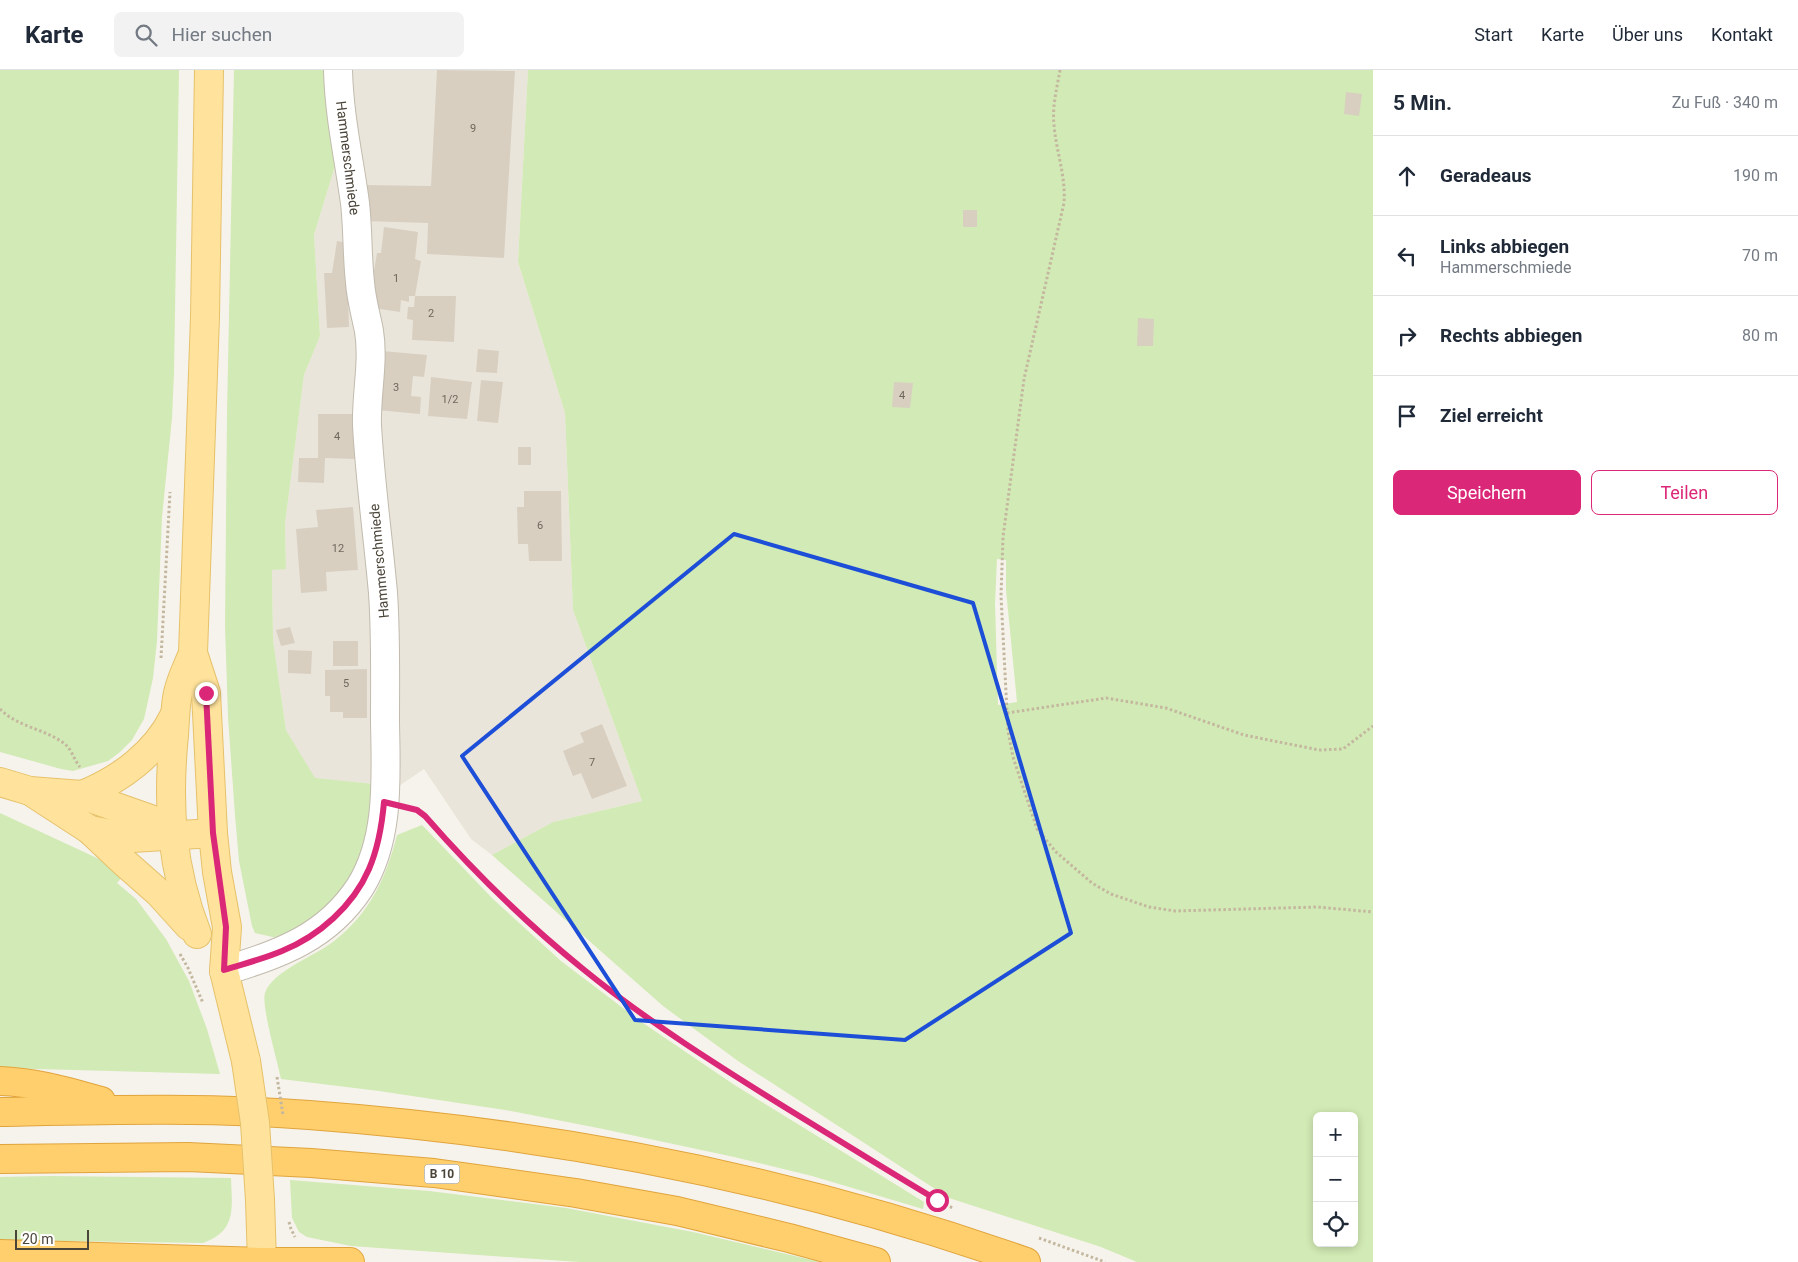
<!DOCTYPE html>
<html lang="de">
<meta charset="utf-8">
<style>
:root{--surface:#fff;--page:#f2f2f3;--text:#1f2937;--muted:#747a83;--line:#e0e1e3;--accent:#db2777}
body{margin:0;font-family:Roboto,sans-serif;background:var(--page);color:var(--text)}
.controls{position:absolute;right:15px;bottom:15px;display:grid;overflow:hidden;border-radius:8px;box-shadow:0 2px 8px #0003}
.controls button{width:45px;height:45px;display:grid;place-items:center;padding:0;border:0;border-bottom:1px solid var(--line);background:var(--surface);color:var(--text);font:25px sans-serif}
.scale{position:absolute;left:15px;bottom:12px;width:74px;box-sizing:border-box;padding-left:5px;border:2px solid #4b4439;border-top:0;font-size:14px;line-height:18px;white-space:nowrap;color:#4b4439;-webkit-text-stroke:4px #fff;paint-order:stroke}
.stop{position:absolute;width:15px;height:15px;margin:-11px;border:4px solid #db2777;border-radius:50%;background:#fff}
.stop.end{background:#db2777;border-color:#fff;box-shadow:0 1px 5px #0008}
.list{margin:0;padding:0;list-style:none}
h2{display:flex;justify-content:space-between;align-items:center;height:65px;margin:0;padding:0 20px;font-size:21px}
h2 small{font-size:16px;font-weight:400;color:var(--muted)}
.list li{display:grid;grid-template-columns:32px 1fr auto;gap:15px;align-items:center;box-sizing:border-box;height:80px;padding:0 20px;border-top:1px solid var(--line)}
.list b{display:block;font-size:19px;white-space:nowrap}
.list p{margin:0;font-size:16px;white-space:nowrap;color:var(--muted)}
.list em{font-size:16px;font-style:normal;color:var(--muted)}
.actions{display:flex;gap:10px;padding:15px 20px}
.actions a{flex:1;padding:11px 0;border:1px solid var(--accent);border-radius:8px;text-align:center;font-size:18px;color:var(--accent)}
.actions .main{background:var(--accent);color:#fff}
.icon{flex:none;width:28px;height:28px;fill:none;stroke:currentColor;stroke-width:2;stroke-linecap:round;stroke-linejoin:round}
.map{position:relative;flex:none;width:1373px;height:1192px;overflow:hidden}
header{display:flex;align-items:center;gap:30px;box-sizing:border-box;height:70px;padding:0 25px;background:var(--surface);border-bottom:1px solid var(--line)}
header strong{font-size:24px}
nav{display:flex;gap:28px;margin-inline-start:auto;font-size:18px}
.search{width:350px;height:45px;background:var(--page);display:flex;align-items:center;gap:12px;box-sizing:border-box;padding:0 18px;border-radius:8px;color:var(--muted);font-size:19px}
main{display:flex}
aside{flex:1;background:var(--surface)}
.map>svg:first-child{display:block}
.residential{fill:#eae5da}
.green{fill:#d2eab5;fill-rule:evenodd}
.building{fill:#d8cfc1}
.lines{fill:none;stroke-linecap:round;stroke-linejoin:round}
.minor-casing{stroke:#c2bbae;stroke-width:30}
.major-casing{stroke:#e6c16a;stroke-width:30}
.highway-casing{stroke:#e0a43c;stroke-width:30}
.path{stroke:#c4b79f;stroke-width:3;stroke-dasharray:2.5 2.5;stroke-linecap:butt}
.minor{stroke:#fff;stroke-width:28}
.major{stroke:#ffe39c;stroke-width:28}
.highway{stroke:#ffcf6e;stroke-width:28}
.major-bridge-casing{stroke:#e6c16a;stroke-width:30;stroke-linecap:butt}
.path-bridge{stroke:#c4b79f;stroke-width:3;stroke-dasharray:2.5 2.5;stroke-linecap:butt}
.major-bridge{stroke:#ffe39c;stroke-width:28}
.route{stroke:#db2777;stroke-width:6}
.marked{fill:none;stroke:#1d4ed8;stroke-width:4;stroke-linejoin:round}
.labels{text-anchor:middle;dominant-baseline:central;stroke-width:4.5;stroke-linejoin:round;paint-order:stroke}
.number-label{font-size:11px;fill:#6e675b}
.shield{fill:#fff;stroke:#817c74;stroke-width:1}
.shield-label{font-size:12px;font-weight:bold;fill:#4b4439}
.street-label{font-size:14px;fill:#4b4439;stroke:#fff}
</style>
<header>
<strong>Karte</strong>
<div class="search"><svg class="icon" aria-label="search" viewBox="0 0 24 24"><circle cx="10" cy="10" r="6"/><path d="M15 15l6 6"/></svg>Hier suchen</div>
<nav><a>Start</a><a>Karte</a><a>Über uns</a><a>Kontakt</a></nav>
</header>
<main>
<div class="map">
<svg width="1373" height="1192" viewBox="0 0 1373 1192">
<rect width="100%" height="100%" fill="#f6f3ec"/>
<path class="residential" d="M350,0H528L518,192L565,343L573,540L642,731L553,752L492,785L471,769L424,699L399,716L315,709L286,660L273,570L272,500L286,498L285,454L304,305L320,266L314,165L338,86Z"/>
<g class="green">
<path d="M0,0H179L174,303L172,348L162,447L157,571L153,608L144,649L132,670L120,682L108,691L73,701L61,699L0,682Z"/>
<path d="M234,0H330L338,86L314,165L320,266L304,305L285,454L286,499L272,500L273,570L286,660L315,708L374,714L365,777L354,802L340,825L311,854L277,868L255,863L252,856L239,791L235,745L228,647L225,556L227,344Z"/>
<path d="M528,0H1373V1192H1137L1101,1177L949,1128L738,991L663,936L492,785L553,752L642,731L573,540L565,343L518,192ZM997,489L1006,490V520L1017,632L998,635L995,534ZM1317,1046H1354V1173H1317Z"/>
<path d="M0,743L97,788L123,806L117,813L136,829L166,869L189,911L207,959L220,1004L0,998Z"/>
<path d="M422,755L493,829L561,891L640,951L733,1014L924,1132L923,1139L812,1106L734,1087L603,1059L511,1041L379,1021L281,1009C278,993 261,936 265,923C273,900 316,886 334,871C370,843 386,808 397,765Z"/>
<path d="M50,1106L231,1108C232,1138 237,1161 203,1173L0,1170V1107Z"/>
<path d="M290,1110L429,1121L566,1138L693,1162L820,1192H579L351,1176L307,1167L299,1162L292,1148Z"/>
</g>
<g class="building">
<path d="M437,0L515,1L504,188L427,184L428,153L364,151L365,115L431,116Z"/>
<path d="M1346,22L1362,24L1359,46L1344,44Z"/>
<rect x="963" y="140" width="14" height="17"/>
<path d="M384,157L418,162L415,189L421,191L415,226H456L454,272L412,270L413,250L407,249L408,237H414L415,226H409V232L401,230L400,242L373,238L370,226L377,183H381Z"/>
<path d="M337,171L352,174L347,202L349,257L327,258L324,203H332Z"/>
<path d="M1138,248L1154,249L1153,276H1137Z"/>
<path d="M478,279L499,281L497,303L476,302Z"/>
<path d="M382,281L427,285L424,307L413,306L411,326L421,327L420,344L377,340Z"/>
<path d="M431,307L472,312L467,349L428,346Z"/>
<path d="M481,310L503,312L498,353L477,351Z"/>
<path d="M894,312L913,313L910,338L892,337Z"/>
<path d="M318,344H355V389L325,388L324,413L298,412L299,388H318Z"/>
<rect x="518" y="377" width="13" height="18"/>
<path d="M524,421H561L562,491H529L528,474H518L517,437H524Z"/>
<path d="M353,437L358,500L326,502L327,521L301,523L296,459L318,457L316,440Z"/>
<path d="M290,557L295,573L281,576L276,560Z"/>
<rect x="333" y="571" width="25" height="25"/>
<path d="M288,580L312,581L311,604L288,603Z"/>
<path d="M367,599V648H343V642H330V626H325V600Z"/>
<path d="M602,654L627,716L592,729L581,703L573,706L563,681L584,672L580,663Z"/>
</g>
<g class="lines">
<defs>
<path id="minor" d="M224,901C279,884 327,868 360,817C390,769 386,707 385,652C385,609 386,566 383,523C378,467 370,411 367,355C366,324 374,292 369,261C366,245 361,229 360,212C357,186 358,159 355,133C349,89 339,45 338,0"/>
<g id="major">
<path d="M209,0L205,247L193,583L206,623L213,763L217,802L227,857L224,901L246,991"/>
<path d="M193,583C188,596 181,609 178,623C175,636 175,651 174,665C167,735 171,798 197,864"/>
<path d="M0,712L30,721L82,725L153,750L163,756L172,766"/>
<path d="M30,721L90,760L125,793L159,823L189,856"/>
<path d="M82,725C120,710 156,683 174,646"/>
<path d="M90,760L132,768L213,763"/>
<path d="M260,1130L262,1192"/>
</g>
<g id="highway">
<path d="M0,1011C35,1012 68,1022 101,1031"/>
<path d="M0,1042C103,1040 206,1037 309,1045C554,1063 795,1110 1026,1192"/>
<path d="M0,1089L188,1087L311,1093L434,1103L576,1123L677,1141L789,1168L876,1192"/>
<path d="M0,1184L262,1192H350"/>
</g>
</defs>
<use href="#minor" class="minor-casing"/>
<use href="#major" class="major-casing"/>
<use href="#highway" class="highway-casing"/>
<g class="path">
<path d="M1060,0C1057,18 1052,36 1054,55C1056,81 1066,106 1064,133L1024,309L1003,467L1001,526L1008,661L1013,687L1037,759L1056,782L1092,813L1111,824L1149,837L1175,841L1317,837L1373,842"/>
<path d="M161,588L170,422"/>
<path d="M0,639C17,657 46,659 65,674C72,680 74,690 80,697"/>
<path d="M1007,643L1106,628L1166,638L1244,665L1319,680L1343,679L1373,656"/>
<path d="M410,738L417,740L425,746C480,808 540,867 606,917C674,969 747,1014 820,1059C850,1078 880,1097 910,1115C924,1123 938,1132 953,1138"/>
<path d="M180,884L188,898L203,933"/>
<path d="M289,1152L291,1159L295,1167"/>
<path d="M1039,1168L1105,1192"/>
</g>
<use href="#minor" class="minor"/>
<use href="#major" class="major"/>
<use href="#highway" class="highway"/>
<defs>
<path id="major-bridge" d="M246,991L255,1053L260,1130"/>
</defs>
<use href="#major-bridge" class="major-bridge-casing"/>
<path class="path-bridge" d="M277,1007L283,1045"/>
<use href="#major-bridge" class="major-bridge"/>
</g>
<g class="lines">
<path class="route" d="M206,623L213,763L226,857L224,900C243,894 263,889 282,881C319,866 353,836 369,799C378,778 382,755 384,732L417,740L425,746C473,801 526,853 583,899C648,952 720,997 791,1041C840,1071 888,1101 937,1130"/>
</g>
<path class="marked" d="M734,464L973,533L1071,863L905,970L635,950L462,686Z"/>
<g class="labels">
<g class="number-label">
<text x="473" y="58">9</text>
<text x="396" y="208">1</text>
<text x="431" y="243">2</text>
<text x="396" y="317">3</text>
<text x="902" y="325">4</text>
<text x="450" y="329">1/2</text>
<text x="337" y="366">4</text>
<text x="540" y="455">6</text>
<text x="338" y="478">12</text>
<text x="346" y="613">5</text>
<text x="592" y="692">7</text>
</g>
<rect class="shield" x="424.5" y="1094.5" width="35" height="19" rx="4"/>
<g class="shield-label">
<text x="442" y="1104">B 10</text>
</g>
<g class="street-label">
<text transform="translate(348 88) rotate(83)">Hammerschmiede</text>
<text transform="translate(379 491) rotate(-95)">Hammerschmiede</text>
</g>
</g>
</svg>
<div class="controls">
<button>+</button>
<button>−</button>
<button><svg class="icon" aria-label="locate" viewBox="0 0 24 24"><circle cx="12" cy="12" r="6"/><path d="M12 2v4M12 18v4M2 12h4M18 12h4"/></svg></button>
</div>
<div class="scale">20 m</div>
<div class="stop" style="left:937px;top:1130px"></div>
<div class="stop end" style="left:206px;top:623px"></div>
</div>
<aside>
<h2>5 Min.<small>Zu Fuß · 340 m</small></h2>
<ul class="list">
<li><svg class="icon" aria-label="ahead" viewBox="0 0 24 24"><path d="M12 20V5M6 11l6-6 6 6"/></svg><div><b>Geradeaus</b></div><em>190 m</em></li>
<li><svg class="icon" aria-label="left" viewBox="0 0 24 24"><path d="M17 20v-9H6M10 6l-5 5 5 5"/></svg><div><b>Links abbiegen</b><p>Hammerschmiede</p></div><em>70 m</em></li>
<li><svg class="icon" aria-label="right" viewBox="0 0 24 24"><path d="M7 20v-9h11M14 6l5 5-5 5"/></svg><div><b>Rechts abbiegen</b></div><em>80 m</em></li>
<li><svg class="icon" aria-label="arrive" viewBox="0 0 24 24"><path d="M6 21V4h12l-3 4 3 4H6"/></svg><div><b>Ziel erreicht</b></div></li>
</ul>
<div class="actions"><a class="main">Speichern</a><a>Teilen</a></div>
</aside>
</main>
